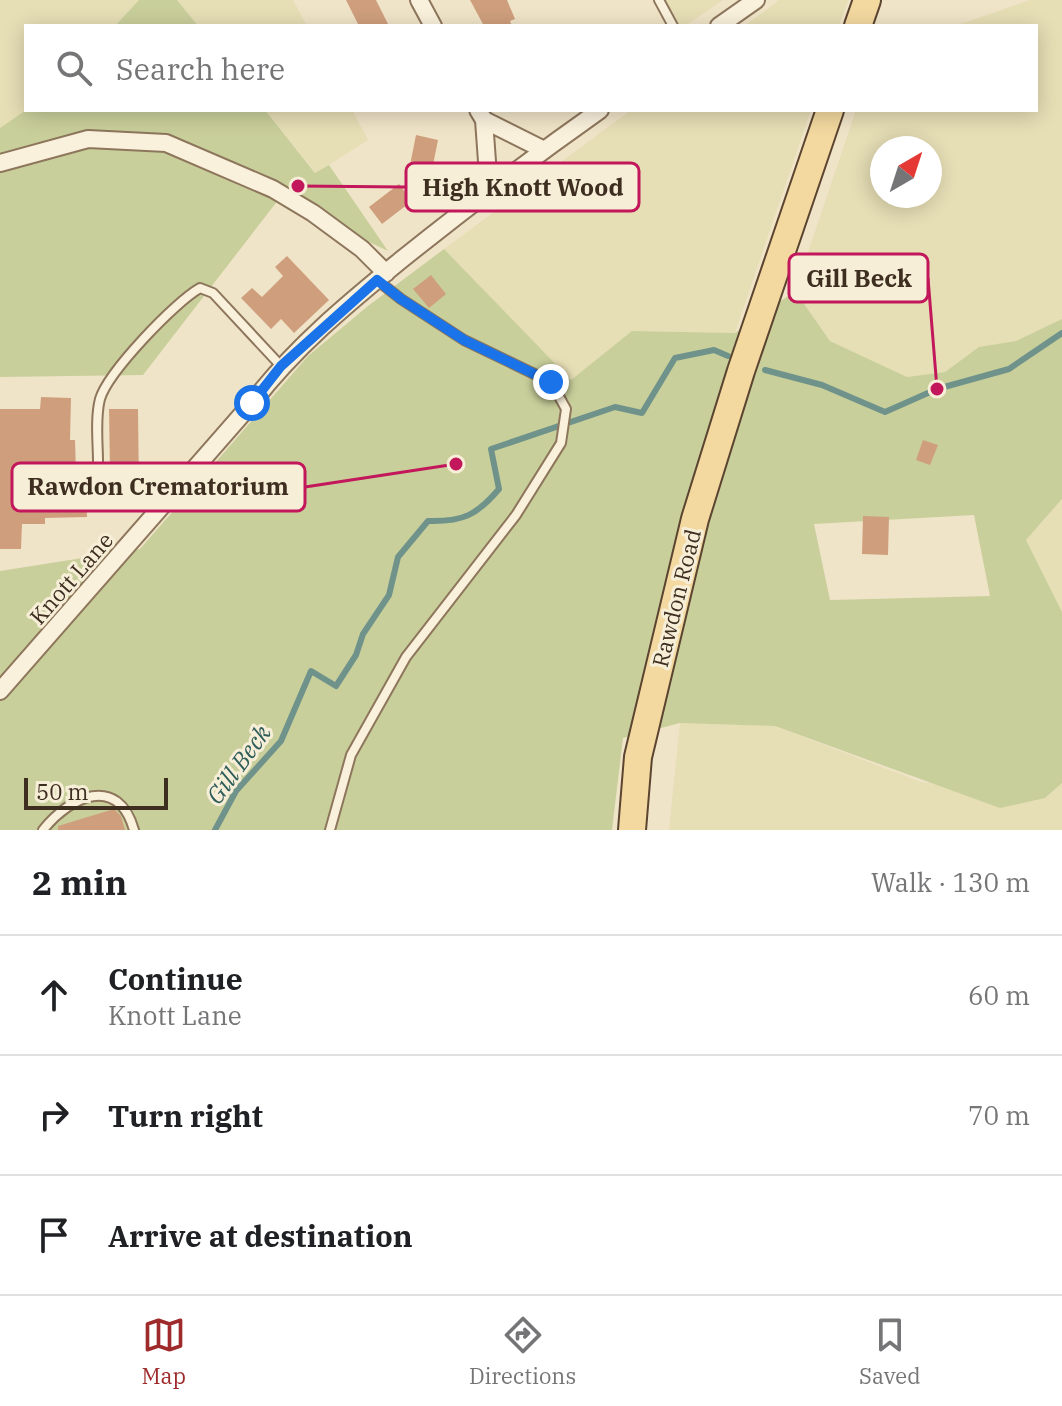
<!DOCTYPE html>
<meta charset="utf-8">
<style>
:root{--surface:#fff;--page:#f6f6f6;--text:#202124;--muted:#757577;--line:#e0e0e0;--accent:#9e2a2b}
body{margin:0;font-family:"IBM Plex Serif",serif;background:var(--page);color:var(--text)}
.compass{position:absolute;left:870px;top:136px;width:72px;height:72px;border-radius:50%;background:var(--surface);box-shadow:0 4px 20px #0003;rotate:39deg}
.scale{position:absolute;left:24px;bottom:20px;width:144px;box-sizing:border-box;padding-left:8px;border:4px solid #3d2e20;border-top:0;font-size:22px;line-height:28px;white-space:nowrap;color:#3d2e20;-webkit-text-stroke:6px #f7eed8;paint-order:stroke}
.stop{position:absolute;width:24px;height:24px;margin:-18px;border:6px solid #1a73e8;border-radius:50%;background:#fff}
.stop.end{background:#1a73e8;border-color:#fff;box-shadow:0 2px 8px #0008}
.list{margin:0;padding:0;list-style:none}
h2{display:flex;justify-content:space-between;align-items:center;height:104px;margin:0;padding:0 32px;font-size:34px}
h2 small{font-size:26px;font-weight:400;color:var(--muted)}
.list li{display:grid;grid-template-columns:52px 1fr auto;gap:24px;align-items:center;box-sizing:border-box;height:120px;padding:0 32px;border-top:2px solid var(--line)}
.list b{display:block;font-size:30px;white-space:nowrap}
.list p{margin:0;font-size:26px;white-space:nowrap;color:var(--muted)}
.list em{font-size:26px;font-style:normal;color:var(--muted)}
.icon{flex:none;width:44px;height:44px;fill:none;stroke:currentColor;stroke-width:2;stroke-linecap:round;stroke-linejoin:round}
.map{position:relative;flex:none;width:1062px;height:830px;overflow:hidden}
.search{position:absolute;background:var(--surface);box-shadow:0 4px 20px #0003;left:24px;right:24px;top:24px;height:88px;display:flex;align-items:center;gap:20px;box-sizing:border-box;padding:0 28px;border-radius:0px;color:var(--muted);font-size:30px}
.sheet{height:464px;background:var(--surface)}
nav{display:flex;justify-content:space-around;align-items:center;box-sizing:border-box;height:112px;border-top:2px solid var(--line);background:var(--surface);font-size:22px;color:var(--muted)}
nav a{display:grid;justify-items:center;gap:4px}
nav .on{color:var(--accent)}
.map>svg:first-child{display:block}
.farmland{fill:#e6deb5;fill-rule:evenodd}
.green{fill:#c9cf9b;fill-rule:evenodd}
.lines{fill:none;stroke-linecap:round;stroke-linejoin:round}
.stream{stroke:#6f938a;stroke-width:6}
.building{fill:#cf9f7d}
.service-casing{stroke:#8d765c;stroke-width:12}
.minor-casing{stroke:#8d765c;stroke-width:20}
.primary-casing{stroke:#5b4430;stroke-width:30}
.service{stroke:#faf1dc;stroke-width:8}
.minor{stroke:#faf1dc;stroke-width:16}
.primary{stroke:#f3d9a0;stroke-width:26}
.route{stroke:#1a73e8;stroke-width:10}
.labels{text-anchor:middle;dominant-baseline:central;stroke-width:6;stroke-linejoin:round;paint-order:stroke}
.street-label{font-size:22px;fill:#3d2e20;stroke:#f7eed8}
.water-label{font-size:24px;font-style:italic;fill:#2f5d5a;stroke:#f7eed8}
.leader{fill:none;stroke:#c2185b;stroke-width:3}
.callout-dot{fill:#c2185b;stroke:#f7eed8;stroke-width:3}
.callout{fill:#f7eed8;stroke:#c2185b;stroke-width:3}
.callout-label{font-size:24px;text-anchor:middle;font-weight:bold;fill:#3d2e20}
</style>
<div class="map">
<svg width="1062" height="830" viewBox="0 0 1062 830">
<rect width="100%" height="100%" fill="#f0e4c8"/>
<g class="farmland">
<path d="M0,0H139L115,26H26V110L0,128Z"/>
<path d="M177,0H293L307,26H198Z"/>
<path d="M664,0H723L685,26H678Z"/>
<path d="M779,0H848L839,26H744Z"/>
<path d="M1030,0H1062V319L1016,341L979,348L945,372L907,377L830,341L795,291L856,110H1036V26H955ZM882,148H930V196H882Z"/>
<path d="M265,110H352L368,140L316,173Z"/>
<path d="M631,110H811L735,333L633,331L571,380L444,249Z"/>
<path d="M1062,499V612L1026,540Z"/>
<path d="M680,723L775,726L921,782L1045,798L1062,783V830H669Z"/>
</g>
<g class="green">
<path d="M139,0H177L198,26H115Z"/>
<path d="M26,110H265L315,173L329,165L388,251L279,199L143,375L0,377V128Z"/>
<path d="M444,249L571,380L632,331L735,333L795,291L830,341L907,377L945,372L979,347L1016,341L1062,319V499L1026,540L1062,612V783L1045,798L1000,808L775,726L680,723L623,738L612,830H0V571L140,549L308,356L368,306ZM974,515L990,596L830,600L814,524Z"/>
</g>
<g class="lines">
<g class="stream">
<path d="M765,370L822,385L885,412L937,389L1009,369L1062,333"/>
<path d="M215,830L236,791L281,741L311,671L336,686L356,655L363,634L389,595L398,557L428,521C463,522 477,515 499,489L491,449L615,407L642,413L675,358L714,350L728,356"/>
</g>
</g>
<g class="building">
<path d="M346,0H376L389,26H359Z"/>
<path d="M470,0H507L515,19L510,21L512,26H484Z"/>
<path d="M416,135L438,140L429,185L407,180Z"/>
<path d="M399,184L412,201L382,224L369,207Z"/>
<path d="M287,256L329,300L294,333L281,319L271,329L241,298L252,288L262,297L283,276L275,267Z"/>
<path d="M431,275L446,294L429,308L413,289Z"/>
<path d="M41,397L71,398L70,440H75L76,472H110L109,409H138L139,490L86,491L87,517L45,518V524H22L21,549H0V409H40Z"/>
<path d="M923,440L938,445L930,465L916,460Z"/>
<path d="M863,516L889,517L888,555L862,554Z"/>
<path d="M114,809L121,816L125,830H58V826Z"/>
</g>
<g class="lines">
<defs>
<g id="service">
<path d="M659,0L673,26"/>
<path d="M98,462C98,443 95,418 100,399C108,372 175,302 200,288L213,293L281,366"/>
<path d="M43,830C70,796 118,774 134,830"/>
<path d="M330,830L351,755L406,657L516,515L561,443L566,409L551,382L464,340L401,299L377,280"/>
</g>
<g id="minor">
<path d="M419,0L433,26"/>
<path d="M719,26L756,0"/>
<path d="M478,110L484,120L489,189"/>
<path d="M484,120L544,150"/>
<path d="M0,163L88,139L166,143L273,189L313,213L362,249L386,273"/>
<path d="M0,691L252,403C295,347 347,304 401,260C466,208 532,158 600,110"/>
</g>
<g id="primary">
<path d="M858,26L867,0"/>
<path d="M632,830L638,757L695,519L741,371L830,110"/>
</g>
</defs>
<use href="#service" class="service-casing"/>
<use href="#minor" class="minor-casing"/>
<use href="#primary" class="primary-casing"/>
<use href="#service" class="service"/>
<use href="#minor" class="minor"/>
<use href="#primary" class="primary"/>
</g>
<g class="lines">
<path class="route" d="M252,403L281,366L377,280L401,299L464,340L551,382"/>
</g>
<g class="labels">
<g class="street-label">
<text transform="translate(71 578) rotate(-49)">Knott Lane</text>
<text transform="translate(676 598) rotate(-76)">Rawdon Road</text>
</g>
<g class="water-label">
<text transform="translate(238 764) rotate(-54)">Gill Beck</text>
</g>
</g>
<path class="leader" d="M298 186L406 187M937 389L928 278M456 464L305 487"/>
<g class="callout-dot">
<circle cx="298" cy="186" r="8"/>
<circle cx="937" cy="389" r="8"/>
<circle cx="456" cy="464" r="8"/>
</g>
<g class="callout">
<rect x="406" y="163" width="233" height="48" rx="8"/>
<rect x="789" y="254" width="139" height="48" rx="8"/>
<rect x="12" y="463" width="293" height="48" rx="8"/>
</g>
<g class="callout-label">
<text x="523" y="196">High Knott Wood</text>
<text x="859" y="287">Gill Beck</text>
<text x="158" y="495">Rawdon Crematorium</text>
</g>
</svg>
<svg class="compass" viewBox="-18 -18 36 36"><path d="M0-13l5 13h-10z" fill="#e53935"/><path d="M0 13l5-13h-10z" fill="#757577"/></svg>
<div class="scale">50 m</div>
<div class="stop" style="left:252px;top:403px"></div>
<div class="stop end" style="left:551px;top:382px"></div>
<div class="search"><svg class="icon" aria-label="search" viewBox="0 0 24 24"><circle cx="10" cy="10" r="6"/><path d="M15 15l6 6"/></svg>Search here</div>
</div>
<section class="sheet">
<h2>2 min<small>Walk · 130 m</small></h2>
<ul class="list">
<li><svg class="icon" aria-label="ahead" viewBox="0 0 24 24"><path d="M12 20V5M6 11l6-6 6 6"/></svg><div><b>Continue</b><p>Knott Lane</p></div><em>60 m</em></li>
<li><svg class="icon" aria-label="right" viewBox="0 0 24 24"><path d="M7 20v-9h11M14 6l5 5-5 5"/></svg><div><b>Turn right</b></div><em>70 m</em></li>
<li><svg class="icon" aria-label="arrive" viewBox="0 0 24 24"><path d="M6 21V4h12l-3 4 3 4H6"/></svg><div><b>Arrive at destination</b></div></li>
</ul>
</section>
<nav>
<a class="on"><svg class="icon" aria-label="map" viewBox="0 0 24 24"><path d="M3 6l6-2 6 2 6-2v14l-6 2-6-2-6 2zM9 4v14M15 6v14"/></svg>Map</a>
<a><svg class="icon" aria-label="directions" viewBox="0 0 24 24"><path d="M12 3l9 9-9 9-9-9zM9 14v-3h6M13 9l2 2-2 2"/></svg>Directions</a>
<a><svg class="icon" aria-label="saved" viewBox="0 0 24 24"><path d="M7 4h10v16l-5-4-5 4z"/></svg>Saved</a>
</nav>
